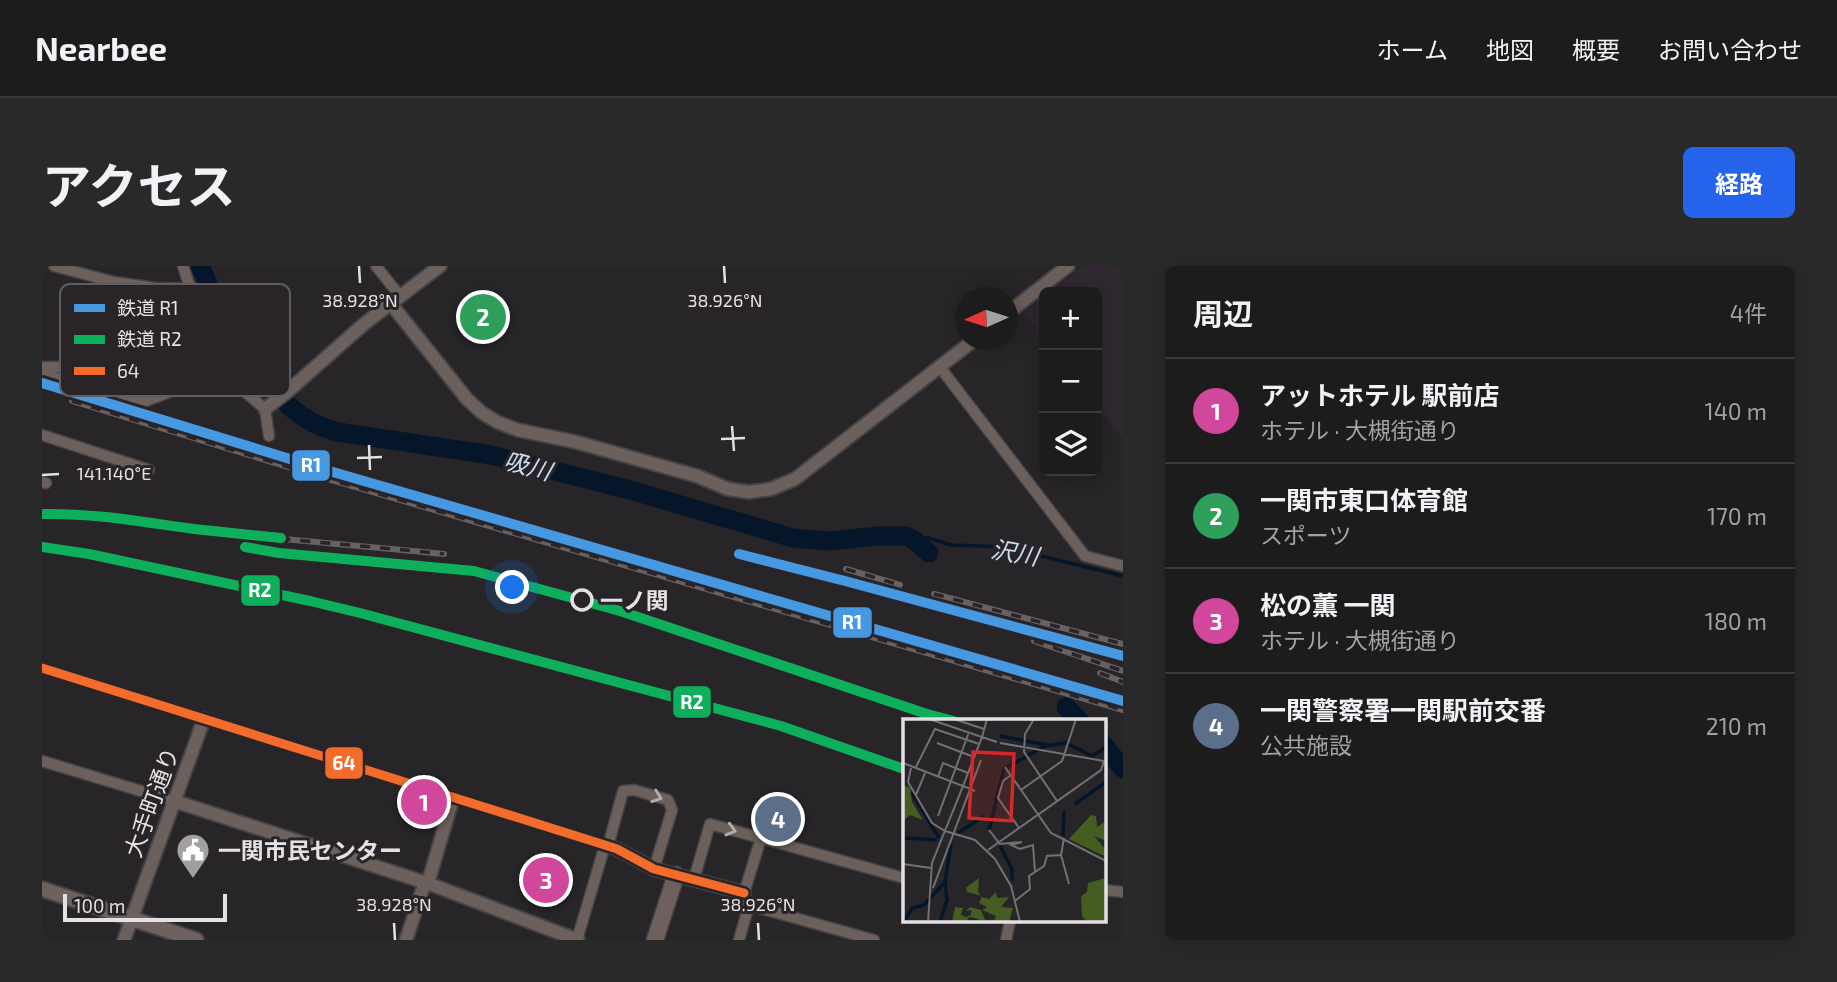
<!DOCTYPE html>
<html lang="ja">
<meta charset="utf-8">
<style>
:root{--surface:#1d1c1d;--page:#2a292a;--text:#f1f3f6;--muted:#a0a1a4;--line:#3b3a3b;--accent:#2563eb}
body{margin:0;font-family:"Exo 2","Noto Sans JP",sans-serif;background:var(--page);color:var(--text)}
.controls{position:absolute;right:21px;top:21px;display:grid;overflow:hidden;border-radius:10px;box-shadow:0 4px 18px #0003}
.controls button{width:63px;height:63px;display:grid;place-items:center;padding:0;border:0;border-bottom:2px solid var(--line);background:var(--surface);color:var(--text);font:35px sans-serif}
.compass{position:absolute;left:913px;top:21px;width:63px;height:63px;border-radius:50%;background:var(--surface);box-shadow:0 4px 18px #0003;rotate:267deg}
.scale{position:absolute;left:21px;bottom:18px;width:164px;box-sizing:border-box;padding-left:7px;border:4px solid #e4e1e4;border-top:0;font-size:19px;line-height:24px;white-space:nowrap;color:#e4e1e4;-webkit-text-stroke:5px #282428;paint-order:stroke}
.you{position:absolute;left:471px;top:322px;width:24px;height:24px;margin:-18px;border:5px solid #fff;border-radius:50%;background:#1a73e8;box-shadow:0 0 0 10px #1a73e833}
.badge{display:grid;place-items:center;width:46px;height:46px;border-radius:50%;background:var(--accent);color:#fff;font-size:23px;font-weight:700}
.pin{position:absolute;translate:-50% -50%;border:4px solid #fff;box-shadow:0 2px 7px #0006}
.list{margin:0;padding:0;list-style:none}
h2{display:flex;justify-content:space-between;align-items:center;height:91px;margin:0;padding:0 28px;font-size:30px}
h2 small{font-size:23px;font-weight:400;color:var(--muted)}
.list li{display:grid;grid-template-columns:46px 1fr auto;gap:21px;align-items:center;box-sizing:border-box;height:105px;padding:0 28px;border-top:2px solid var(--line)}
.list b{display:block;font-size:26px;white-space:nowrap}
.list p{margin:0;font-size:23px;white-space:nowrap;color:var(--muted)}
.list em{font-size:23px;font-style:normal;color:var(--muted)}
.icon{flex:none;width:38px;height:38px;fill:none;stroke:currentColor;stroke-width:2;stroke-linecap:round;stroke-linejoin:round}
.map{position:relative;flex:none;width:1081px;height:674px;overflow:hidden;border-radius:10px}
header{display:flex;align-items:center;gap:42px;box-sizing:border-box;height:98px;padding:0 35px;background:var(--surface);border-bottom:2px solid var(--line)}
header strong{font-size:33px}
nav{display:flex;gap:38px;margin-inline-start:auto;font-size:24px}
.intro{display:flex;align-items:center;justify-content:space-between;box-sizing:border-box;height:168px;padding:0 42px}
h1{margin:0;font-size:49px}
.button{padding:18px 32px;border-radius:10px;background:var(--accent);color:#fff;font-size:24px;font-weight:700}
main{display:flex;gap:42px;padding:0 42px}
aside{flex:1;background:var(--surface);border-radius:10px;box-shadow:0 4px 18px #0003}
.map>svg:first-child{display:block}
.built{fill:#302830}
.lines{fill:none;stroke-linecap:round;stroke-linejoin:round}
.stream{stroke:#05162a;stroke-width:3.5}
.river{stroke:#05162a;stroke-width:19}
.minor-casing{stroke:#454345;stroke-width:13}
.tertiary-casing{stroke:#454345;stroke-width:16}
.secondary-casing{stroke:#454345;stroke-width:18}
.primary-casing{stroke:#454345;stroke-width:19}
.minor{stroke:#6c605c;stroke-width:10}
.tertiary{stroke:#6c605c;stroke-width:12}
.secondary{stroke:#6f615e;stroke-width:14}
.primary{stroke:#6e605d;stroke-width:16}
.rail-casing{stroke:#686161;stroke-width:6}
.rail{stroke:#282428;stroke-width:3.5;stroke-dasharray:10;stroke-linecap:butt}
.bus-1-casing{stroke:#282428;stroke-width:14}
.bus-1{stroke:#f36c2b;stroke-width:9}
.rail-1-casing{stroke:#282428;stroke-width:16}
.rail-2-casing{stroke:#282428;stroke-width:16}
.rail-1{stroke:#4699e1;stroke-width:10}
.rail-2{stroke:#0daf5c;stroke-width:10}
.oneway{stroke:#b4adae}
.ticks{fill:none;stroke:#e4e1e4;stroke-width:2.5}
.stop-dot{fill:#282428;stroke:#e4e1e4;stroke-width:3.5}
.labels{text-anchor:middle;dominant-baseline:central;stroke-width:6;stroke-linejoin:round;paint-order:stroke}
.stop-label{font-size:23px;font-weight:bold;fill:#e4e1e4;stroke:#282428;text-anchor:start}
.street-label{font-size:23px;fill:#e4e1e4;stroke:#282428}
.poi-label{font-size:23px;font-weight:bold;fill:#e4e1e4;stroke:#282428;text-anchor:start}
.water-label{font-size:24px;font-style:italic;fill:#cbdbee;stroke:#282428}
.inset-river{fill:none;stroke:#05162a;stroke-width:3.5}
.inset-road{fill:none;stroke:#737073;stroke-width:2}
.view{fill:#d62828;fill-opacity:0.15;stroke:#d62828;stroke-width:3.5}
.inset-edge{fill:none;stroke:#e4e1e4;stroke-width:3.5}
.key{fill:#282428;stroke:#605d60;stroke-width:2}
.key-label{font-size:19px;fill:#e4e1e4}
.ticks-label{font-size:18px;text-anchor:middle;fill:#e4e1e4;stroke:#282428;stroke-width:6;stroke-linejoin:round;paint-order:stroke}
.line-badge{stroke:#282428;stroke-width:2.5}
.badge-label{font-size:19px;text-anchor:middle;font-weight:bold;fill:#fff}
</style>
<header>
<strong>Nearbee</strong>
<nav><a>ホーム</a><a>地図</a><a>概要</a><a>お問い合わせ</a></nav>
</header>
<div class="intro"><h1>アクセス</h1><a class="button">経路</a></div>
<main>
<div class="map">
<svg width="1081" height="674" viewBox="0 0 1081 674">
<rect width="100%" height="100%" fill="#272527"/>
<g class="built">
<path d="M1042,0H1081V173L1055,139V26H1008Z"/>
<path d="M1002,31V72L982,47Z"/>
</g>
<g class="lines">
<path class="stream" d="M864,270L887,272L909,279L962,281L1081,310"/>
<g class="river">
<path d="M158,0L171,28L188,58L247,140C262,153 276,161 296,166L449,189L588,224L751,272L788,275L835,270H864L872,274L887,287"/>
<path d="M1024,441L1038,455"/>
<path d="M1062,479L1081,503"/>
</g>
<defs>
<g id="minor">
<path d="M12,0L72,16L113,22L149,23"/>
<path d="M141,0L166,77L175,93L195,119"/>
<path d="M334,0L358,30"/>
<path d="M897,100L1043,290L1081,300"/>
<path d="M0,101H54L137,96"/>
<path d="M0,108L104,135L130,125L145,123L195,119L223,143L227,170"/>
<path d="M0,169L107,204"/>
<path d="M0,216L4,217"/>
<path d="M0,402L563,579L535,674"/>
<path d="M0,495L132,535"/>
<path d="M719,572L702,627L707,639L832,674"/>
<path d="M566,580L581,525L592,524L626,534L630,544L612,603"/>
<path d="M652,613L668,558L862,612"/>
<path d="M1062,624L1081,626"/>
<path d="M697,674L707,639"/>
<path d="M964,674L968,655"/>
</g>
<g id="tertiary">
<path d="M349,38L425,133L439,146L455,156L476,164L534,176L655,210L686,223L707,226L729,223L753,213L932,74"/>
<path d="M966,47L1026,0"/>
<path d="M223,143L245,126L322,58L398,0"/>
<path d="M132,535L385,617L536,674"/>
<path d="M563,579L575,583L612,603L702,627"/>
<path d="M82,674L162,453"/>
<path d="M364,674L380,625L388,610L411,532"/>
</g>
<path id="secondary" d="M0,623L154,674"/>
<path id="primary" d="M613,674L634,609"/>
</defs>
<use href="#minor" class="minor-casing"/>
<use href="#tertiary" class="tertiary-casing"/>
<use href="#secondary" class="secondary-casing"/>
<use href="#primary" class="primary-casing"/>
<use href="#minor" class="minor"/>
<use href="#tertiary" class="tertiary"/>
<use href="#secondary" class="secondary"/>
<use href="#primary" class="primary"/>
<defs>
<g id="rail">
<path d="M30,135L282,212L1081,444"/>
<path d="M0,248C60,246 117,258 177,266C251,275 327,280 402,288"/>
<path d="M0,281L47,288L268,335L383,364L633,431"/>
<path d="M203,281L237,287L432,305L578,345L885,448L912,455"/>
<path d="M697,288L803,315L1081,390"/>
<path d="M804,303L858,319"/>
<path d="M892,328L1081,378"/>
<path d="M992,375L1081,405"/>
<path d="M1058,407L1081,416"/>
</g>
</defs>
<use href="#rail" class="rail-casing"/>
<use href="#rail" class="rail"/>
<defs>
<path id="bus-1" d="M0,402L566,580L575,583L612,603L702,627"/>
</defs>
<use href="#bus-1" class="bus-1-casing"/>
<use href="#bus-1" class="bus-1"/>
<defs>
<g id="rail-1">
<path d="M0,117L284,204L1081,435"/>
<path d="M697,288L803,315L1081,390"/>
</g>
<g id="rail-2">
<path d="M0,248C53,247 100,256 152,263C181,266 210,269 239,272"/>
<path d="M0,281L47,288L268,335L318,347L739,460L862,503"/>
<path d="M203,281L237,287L432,305L578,345L885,448L912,455"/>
</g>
</defs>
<use href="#rail-1" class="rail-1-casing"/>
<use href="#rail-2" class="rail-2-casing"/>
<use href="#rail-1" class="rail-1"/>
<use href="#rail-2" class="rail-2"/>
</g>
<defs><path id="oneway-chevron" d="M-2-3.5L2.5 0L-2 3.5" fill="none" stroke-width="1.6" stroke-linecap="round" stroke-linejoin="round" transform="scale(1.75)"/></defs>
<g class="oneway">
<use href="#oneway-chevron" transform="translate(615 531) rotate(20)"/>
<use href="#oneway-chevron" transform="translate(689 564) rotate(16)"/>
</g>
<path class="ticks" d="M317,0L318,17M682,0L683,17M690,160L692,185M679,173L703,172M327,179L328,204M315,192L340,191M0,209L17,208M352,657L353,674M716,657L717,674"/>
<defs>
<symbol id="civic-pin" viewBox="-11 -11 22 30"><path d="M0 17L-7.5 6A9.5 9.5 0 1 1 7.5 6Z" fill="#a29fa2" stroke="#282428"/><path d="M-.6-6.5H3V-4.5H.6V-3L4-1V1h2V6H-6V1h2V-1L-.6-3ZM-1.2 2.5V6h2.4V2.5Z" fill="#fff"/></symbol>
</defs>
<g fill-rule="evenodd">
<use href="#civic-pin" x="132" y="565" width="38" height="52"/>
</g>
<circle class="stop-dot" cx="540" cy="334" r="10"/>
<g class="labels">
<g class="stop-label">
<text x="558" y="334">一ノ関</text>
</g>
<g class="street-label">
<text transform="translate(109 536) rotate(-70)">大手町通り</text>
</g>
<g class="poi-label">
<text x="176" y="584">一関市民センター</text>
</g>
<g class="water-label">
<text transform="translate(486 199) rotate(15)">吸川</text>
<text transform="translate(973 286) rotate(10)">沢川</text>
</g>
</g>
<g transform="translate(861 453)">
<rect width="203" height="203" fill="#272527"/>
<path d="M0,66L7,69L9,83L20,101L7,96L0,102ZM188,96L193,97L194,108L203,102V122L191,117L203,131V138L166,120ZM76,159L75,173L79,178L86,180L93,173L94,179L106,178L98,188L110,189L106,203L91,202L93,197L79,191L84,188L76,184L79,177L64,173L63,169ZM203,159V203H184L179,197L178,177L184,173L185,164ZM52,188L60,189L58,196L63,198L68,196V191L63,192L67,188L78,191L83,203L68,198L64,199L67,203H49Z" fill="#455d20"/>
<path class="inset-river" d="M97,17L144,26M9,74L36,119M172,85L203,63M91,89L101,50L142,27L163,24L189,37L203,28M86,111L92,87M55,114L81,97M160,117L161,92M2,119L34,121M97,127L109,150V162M1,203L9,189L21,186L42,163L48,125M37,203L44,181L42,164"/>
<path class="inset-road" d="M26,0L79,18L60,67L72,72M51,0L81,10M84,0L79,18L94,23M131,0L122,15L121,33L154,82M34,24L71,38M97,24L201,42M0,44L60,67L29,144L25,203M13,48L32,10L76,25M102,48L148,114L203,142M8,49L5,63L29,104L42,112M108,56L100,62L95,79L116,109M35,58L40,44L65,54M118,71L159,42L173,0M13,76L22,54M35,97L66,13M86,111L97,125L119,123L108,126L117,130L130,126L132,153M42,112L72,121L92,140L108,167L117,203M161,119L158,136L166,165M85,131L198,51L201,42M0,145L28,149M30,169L78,41M112,182L127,170L126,157L141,147L144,137L158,136"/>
<path class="view" d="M70,33L111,35L108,102L66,99Z"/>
<rect width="203" height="203" class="inset-edge"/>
</g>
<rect x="18" y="18" width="230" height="112" rx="10" class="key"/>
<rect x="32" y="38" width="31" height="8" fill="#4699e1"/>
<rect x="32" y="69" width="31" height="9" fill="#0daf5c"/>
<rect x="32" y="101" width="31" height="8" fill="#f36c2b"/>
<g class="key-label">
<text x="75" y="49">鉄道 R1</text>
<text x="75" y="80">鉄道 R2</text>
<text x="75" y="112">64</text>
</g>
<g class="ticks-label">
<text x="318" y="41">38.928°N</text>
<text x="683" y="41">38.926°N</text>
<text x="72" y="214">141.140°E</text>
<text x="352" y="645">38.928°N</text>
<text x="716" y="645">38.926°N</text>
</g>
<g class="line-badge">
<rect x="249" y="183" width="40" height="33" rx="7" fill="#4699e1"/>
<rect x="198" y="308" width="41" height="33" rx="7" fill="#0daf5c"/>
<rect x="790" y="340" width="41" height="33" rx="7" fill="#4699e1"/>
<rect x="630" y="419" width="40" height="34" rx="7" fill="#0daf5c"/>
<rect x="282" y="480" width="40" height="34" rx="7" fill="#f36c2b"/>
</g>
<g class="badge-label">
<text x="269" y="206">R1</text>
<text x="218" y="331">R2</text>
<text x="810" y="363">R1</text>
<text x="650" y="443">R2</text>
<text x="302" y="504">64</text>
</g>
</svg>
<div class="controls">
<button>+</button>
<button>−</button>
<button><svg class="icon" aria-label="layers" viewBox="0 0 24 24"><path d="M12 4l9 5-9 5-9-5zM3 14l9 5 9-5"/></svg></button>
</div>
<svg class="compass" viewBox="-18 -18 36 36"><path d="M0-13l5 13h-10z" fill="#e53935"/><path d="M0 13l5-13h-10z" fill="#a0a1a4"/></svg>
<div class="scale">100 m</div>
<div class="you"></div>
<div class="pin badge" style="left:382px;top:536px;background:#d1479c">1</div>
<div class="pin badge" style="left:441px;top:51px;background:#2e9e5b">2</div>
<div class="pin badge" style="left:504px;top:614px;background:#d1479c">3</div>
<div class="pin badge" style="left:736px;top:553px;background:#5c6f8a">4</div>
</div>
<aside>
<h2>周辺<small>4件</small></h2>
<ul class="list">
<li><span class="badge" style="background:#d1479c">1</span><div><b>アットホテル 駅前店</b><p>ホテル · 大槻街通り</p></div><em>140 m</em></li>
<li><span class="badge" style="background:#2e9e5b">2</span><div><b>一関市東口体育館</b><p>スポーツ</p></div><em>170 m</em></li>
<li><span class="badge" style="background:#d1479c">3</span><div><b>松の薫 一関</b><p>ホテル · 大槻街通り</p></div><em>180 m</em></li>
<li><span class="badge" style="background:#5c6f8a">4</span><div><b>一関警察署一関駅前交番</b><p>公共施設</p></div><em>210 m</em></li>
</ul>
</aside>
</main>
